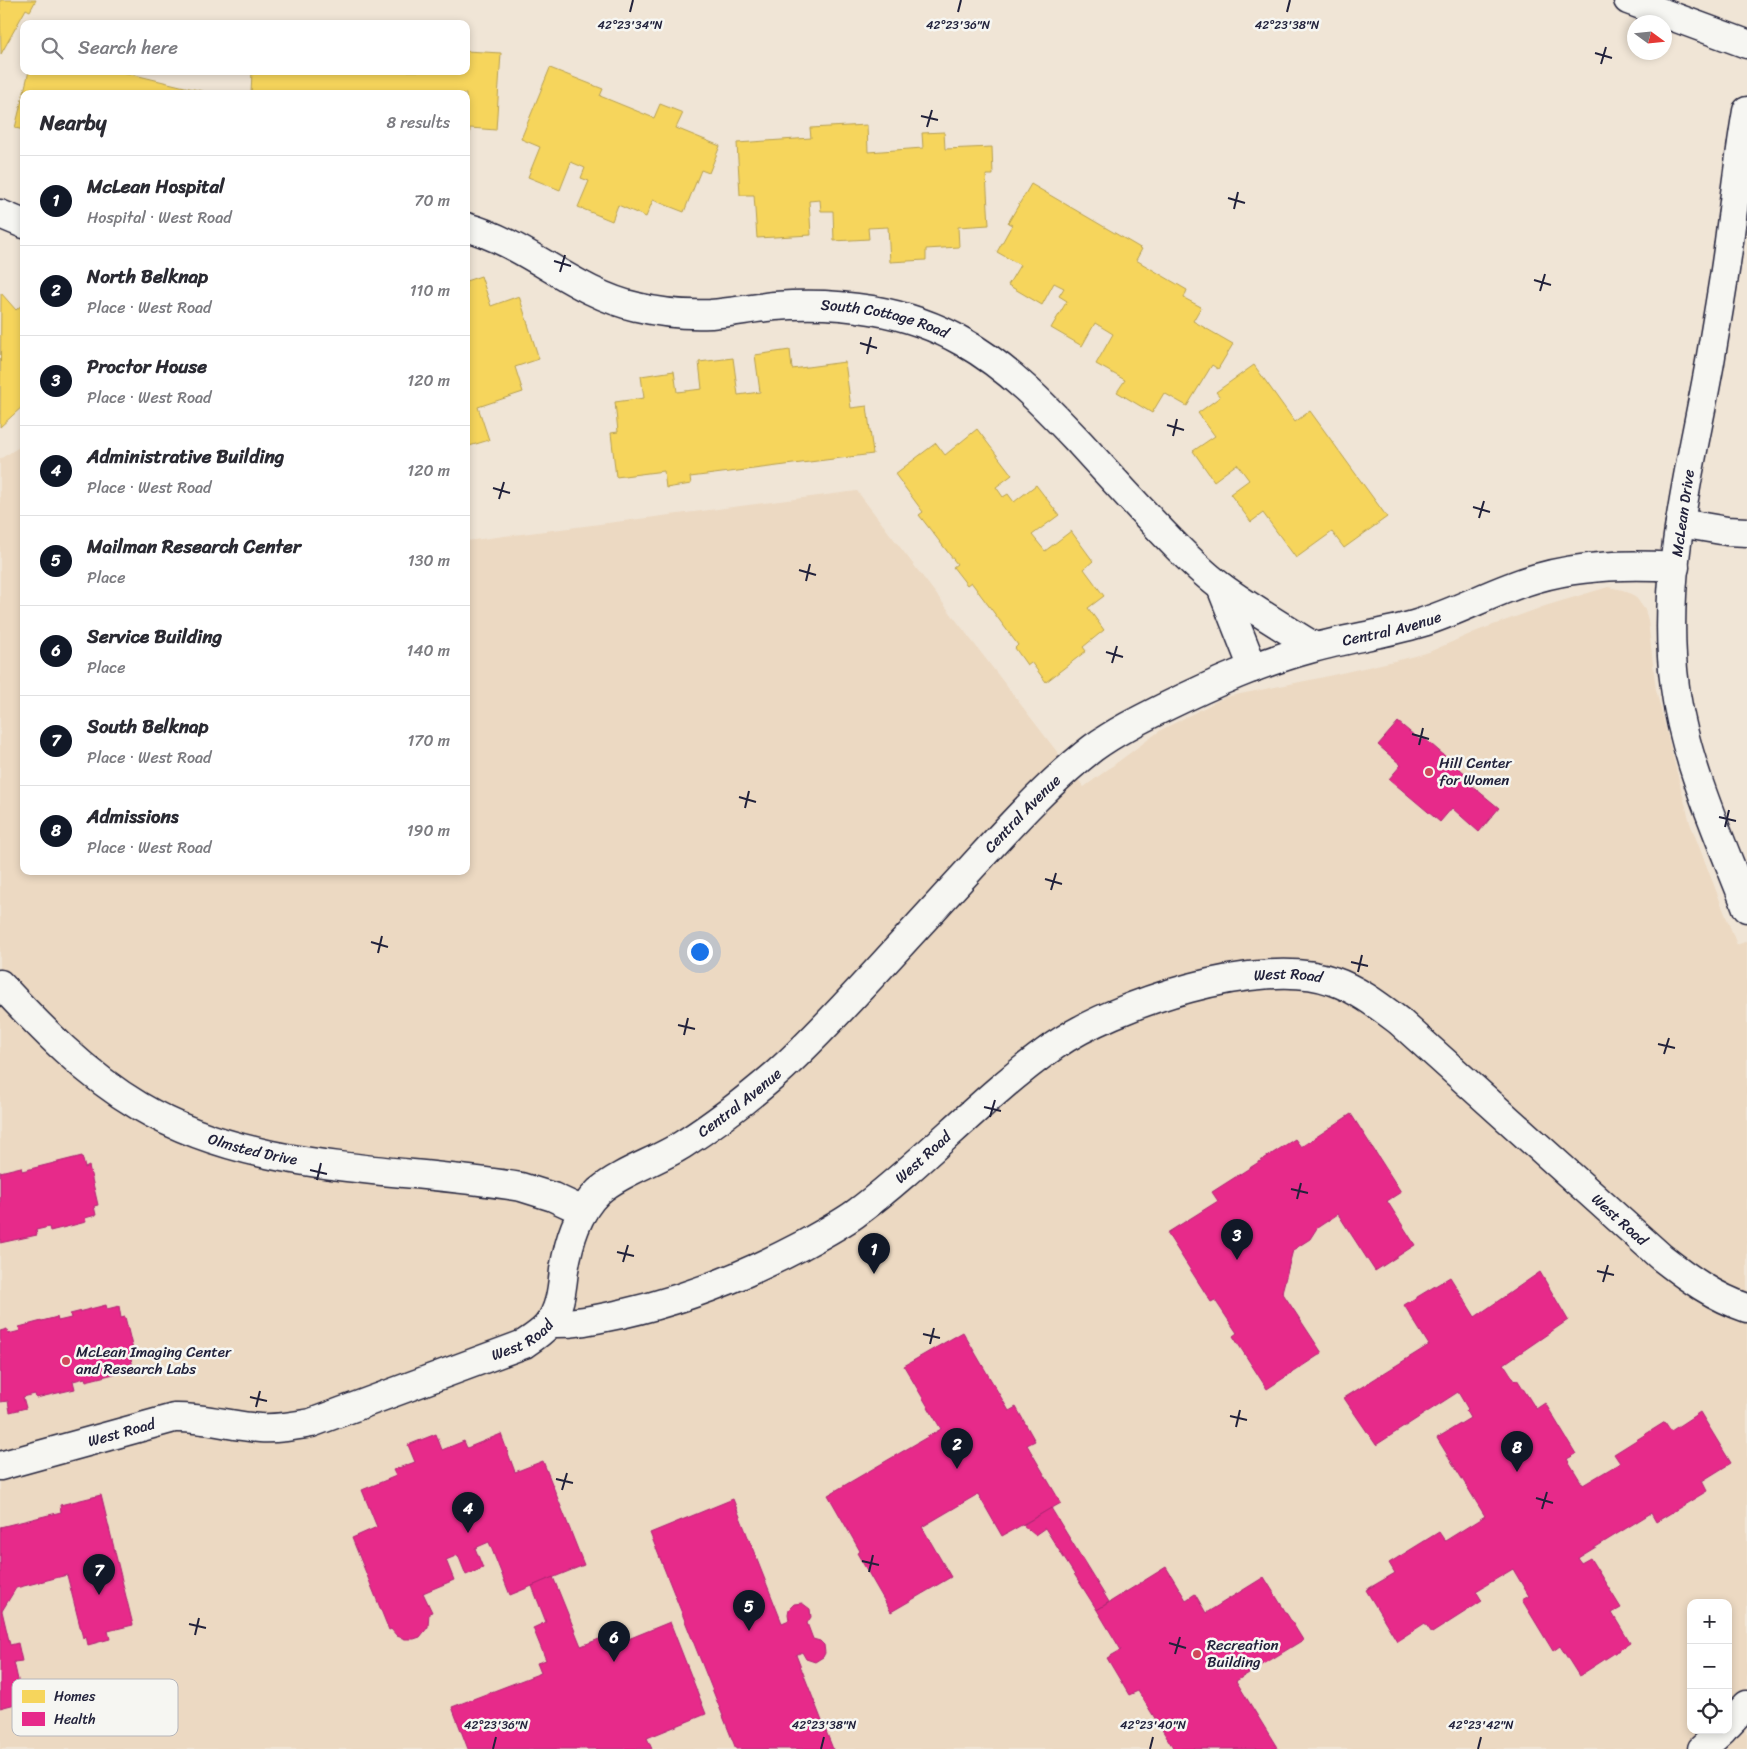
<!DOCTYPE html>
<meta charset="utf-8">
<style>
:root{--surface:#fff;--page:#f2f2f3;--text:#2b2b33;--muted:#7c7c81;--line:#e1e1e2;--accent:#111827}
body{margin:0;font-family:Sriracha,sans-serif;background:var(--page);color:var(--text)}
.controls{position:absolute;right:15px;bottom:15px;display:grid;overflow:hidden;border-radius:10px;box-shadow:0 2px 8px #0003}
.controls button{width:45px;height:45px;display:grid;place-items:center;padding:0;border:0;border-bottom:1px solid var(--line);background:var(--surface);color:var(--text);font:25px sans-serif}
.compass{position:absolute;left:1627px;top:15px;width:45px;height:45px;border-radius:50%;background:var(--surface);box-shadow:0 2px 8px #0003;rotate:105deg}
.you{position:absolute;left:699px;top:951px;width:18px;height:18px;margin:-12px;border:4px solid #fff;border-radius:50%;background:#1a73e8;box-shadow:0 0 0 8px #1a73e833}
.badge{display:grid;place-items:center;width:32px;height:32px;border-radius:50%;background:var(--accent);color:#fff;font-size:16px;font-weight:700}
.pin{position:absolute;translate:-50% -41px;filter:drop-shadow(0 1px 2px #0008)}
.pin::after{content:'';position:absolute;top:26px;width:18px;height:15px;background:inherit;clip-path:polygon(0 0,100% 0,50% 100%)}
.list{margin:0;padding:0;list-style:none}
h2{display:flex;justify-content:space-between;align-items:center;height:65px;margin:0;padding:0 20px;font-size:21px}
h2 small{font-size:16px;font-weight:400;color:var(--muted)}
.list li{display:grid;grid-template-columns:32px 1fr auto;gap:15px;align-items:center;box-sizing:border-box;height:90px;padding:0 20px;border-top:1px solid var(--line)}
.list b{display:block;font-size:19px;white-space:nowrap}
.list p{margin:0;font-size:16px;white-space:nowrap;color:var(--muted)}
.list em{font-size:16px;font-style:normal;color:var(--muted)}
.icon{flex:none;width:28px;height:28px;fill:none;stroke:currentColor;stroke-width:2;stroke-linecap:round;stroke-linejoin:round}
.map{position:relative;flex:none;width:1747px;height:1749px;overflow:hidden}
.search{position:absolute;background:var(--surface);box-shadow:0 2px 8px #0003;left:20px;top:20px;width:450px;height:55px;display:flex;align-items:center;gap:12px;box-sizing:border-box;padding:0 18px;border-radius:10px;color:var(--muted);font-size:19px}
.panel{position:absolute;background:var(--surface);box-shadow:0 2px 8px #0003;left:20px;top:90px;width:450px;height:785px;border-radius:10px}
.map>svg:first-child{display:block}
.built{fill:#ecd9c2;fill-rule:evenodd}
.homes{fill:#f6d55c;stroke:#b69f52}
.health{fill:#e7298a;stroke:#ac2772}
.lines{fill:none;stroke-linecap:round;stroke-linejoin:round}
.street-casing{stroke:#22223b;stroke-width:31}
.secondary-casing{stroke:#22223b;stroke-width:31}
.street{stroke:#f6f6f2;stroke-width:28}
.secondary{stroke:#f6f6f2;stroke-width:28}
.ticks{fill:none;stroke:#22223b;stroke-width:2}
.poi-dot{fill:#d1495b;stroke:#f6f6f2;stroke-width:2}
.labels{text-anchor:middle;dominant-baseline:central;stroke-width:5;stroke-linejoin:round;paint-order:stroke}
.street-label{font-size:15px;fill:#22223b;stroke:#f6f6f2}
.poi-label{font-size:15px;fill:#22223b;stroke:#f6f6f2;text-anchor:start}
.key{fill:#f6f6f2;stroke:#b6b6bb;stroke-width:1}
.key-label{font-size:14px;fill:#22223b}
.ticks-label{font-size:12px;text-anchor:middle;fill:#22223b;stroke:#f6f6f2;stroke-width:5;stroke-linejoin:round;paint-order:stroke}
</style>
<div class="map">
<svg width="1747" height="1749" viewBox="0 0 1747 1749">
<rect width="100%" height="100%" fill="#f0e5d6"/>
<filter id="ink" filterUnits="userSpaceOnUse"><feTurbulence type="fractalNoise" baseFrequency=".02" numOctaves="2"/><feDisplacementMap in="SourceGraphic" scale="10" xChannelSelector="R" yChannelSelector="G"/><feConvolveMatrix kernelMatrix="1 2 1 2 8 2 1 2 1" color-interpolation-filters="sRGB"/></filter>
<g filter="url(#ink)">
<path class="built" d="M24,444V871H466V541L857,491L1084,787L1161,730L1225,697L1315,679L1403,659L1429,652L1477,631L1545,606L1608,587L1623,590L1635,596L1645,610L1648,620L1656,690L1690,823L1737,945L1747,941V1749H0V459ZM1691,1603H1728V1730H1691Z"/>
<g class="homes">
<path d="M0,0H36L30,11L26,9L1,54Z"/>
<path d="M466,51L501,53L496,130L470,128L468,162H466V94H251L252,71H466Z"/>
<path d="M550,68L603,89L600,96L654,118L660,104L683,113L676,128L720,146L709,173L701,170L684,212L653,200L646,217L618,205L612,221L578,207L589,181L581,178L585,168L571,162L560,190L528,177L540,147L521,139Z"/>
<path d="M29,71H118L214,94H24V130L15,128Z"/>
<path d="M867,125L868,152L923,148L922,133L944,132L945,149L992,147L993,175H986L989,225L958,227L959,247L926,249V260L890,262L888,227L868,228L869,239L834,241L833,211H821L820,200L809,201L811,235L757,238L754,195H740L737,143L811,138L810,128Z"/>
<path d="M1031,184L1142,249L1136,260L1187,290L1184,298L1201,307L1193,321L1233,344L1218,369L1212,365L1187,406L1164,393L1152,413L1117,392L1125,380L1096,364L1113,334L1095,323L1082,346L1051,328L1067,301L1059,296L1064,288L1054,283L1042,305L1008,285L1020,265L997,252L1012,225L1008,223Z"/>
<path d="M481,276L491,306L519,296L539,359L515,367L523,392L478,407L489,440L466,447V281Z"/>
<path d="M1,293L16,310L24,303V405L0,427Z"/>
<path d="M790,350L792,369L845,362L851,408L867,406L873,454L690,477L691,484L666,488L664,471L616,477L611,433L618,432L615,402L644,398L641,376L674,371L677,392L702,389L699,362L733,358L738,395L760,392L755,355Z"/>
<path d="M1254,365L1295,422L1310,411L1387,517L1344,548L1332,532L1296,558L1263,513L1251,522L1230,494L1249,480L1237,464L1214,481L1193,451L1215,436L1198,413L1220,397L1216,392Z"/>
<path d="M977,429L1012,475L996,487L1003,497L1008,494L1014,502L1036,485L1059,515L1032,535L1045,551L1071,531L1093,561L1084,569L1104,596L1088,608L1104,630L1083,647L1086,651L1046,682L1031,662L1027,665L1015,648L1018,645L971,582L967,585L953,567L957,564L919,515L923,512L895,474L936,443L945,455Z"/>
</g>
<g class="health">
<path d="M1398,722L1421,741L1424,738L1475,782L1471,785L1499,808L1479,832L1452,808L1440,822L1389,779L1401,765L1378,745Z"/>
<path d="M1351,1114L1401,1192L1387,1201L1415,1245L1375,1271L1338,1214L1317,1228L1310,1239L1293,1250L1282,1292L1322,1353L1267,1389L1233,1336L1237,1333L1215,1300L1211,1302L1167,1233L1218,1201L1212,1192L1295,1139L1301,1147Z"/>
<path d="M82,1156L85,1168L89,1166L98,1205L94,1206L96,1215L85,1218L86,1222L50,1231L49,1227L36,1230L37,1235L0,1243V1172L21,1167L22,1171Z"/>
<path d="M1540,1272L1568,1320L1504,1364L1515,1381L1517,1379L1536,1409L1545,1403L1576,1454L1567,1459L1583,1485L1620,1463L1614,1454L1665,1422L1671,1431L1700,1412L1731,1463L1702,1481L1707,1491L1656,1522L1651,1513L1578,1558L1581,1563L1590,1558L1621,1608L1612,1613L1630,1643L1579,1676L1560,1646L1553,1651L1522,1600L1529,1596L1513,1569L1476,1591L1482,1601L1432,1633L1425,1623L1397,1641L1366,1590L1395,1573L1389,1563L1439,1532L1445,1541L1485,1516L1437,1438L1470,1418L1466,1411L1468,1409L1458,1392L1376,1445L1344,1398L1429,1345L1404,1305L1450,1277L1475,1317Z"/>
<path d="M106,1305L107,1309L119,1306L121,1318L125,1317L134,1354L130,1355L133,1366L122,1369V1372L86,1381L85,1378L73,1381L75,1389L36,1398L35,1394L23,1397L26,1408L10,1412L8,1401L0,1402V1331L7,1329L8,1334L20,1331L19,1327L57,1317L58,1321L71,1318L70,1314Z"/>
<path d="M963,1332L1009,1411L1016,1407L1035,1441L1027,1445L1061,1503L1002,1536L978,1494L922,1527L951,1577L891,1612L857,1553L860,1551L828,1495L941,1429L904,1366Z"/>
<path d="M436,1434L442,1450L464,1441L467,1448L501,1434L515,1472L543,1461L584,1565L510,1595L489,1542L475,1548L483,1568L466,1575L458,1555L446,1560L454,1580L423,1593L432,1612L429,1613L428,1627L420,1637L414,1639H405L397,1636L391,1629L389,1630L352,1538L377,1527L362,1490L396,1476L393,1470L415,1462L408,1445Z"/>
<path d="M101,1495L133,1625L108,1631L110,1639L88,1645L86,1636L83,1638L67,1575L16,1588L2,1611L10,1645L18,1643L22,1661L14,1662L23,1702L0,1708V1527L61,1512L60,1505Z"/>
<path d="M733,1499L782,1623L789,1620L788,1614L789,1609L794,1604L802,1603L810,1609L811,1617L807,1623L813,1639L820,1641L824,1645L825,1653L823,1657L815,1662L806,1659L802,1652L796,1655L833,1749H736L650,1533Z"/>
<path d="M1051,1508L1109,1602L1097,1610L1045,1528L1035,1535L1023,1525Z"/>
<path d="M1166,1567L1186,1600L1195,1594L1206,1613L1264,1577L1303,1640L1236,1681L1278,1749H1174L1138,1691L1129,1695L1107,1658L1121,1650L1097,1610Z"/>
<path d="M553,1577L581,1646L607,1636L611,1646L670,1622L706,1714L647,1738L652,1749H468L452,1707L541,1673L537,1663L546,1660L533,1628L546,1622L532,1586Z"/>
</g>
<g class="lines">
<defs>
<g id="street">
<path d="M1747,111C1739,157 1734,203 1728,249C1723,287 1716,325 1710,362C1691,469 1660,577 1675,687C1684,760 1721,840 1747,908"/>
<path d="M0,214L24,224"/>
<path id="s1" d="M466,227C528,244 574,293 637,307C661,313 686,315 711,314C733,312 754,308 775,306C839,301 908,310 963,342C1009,368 1044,405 1080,443C1112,478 1144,514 1178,548C1192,562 1207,577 1223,588C1252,609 1284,628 1315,647"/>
<path d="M1680,523L1727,531L1747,532"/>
<path d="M1221,587L1253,668"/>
<path id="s2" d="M0,984C42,1029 85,1074 139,1106C253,1174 394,1166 521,1187L553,1197L583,1211"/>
<path id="s3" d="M550,1323C575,1324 597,1319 621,1314C684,1300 744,1276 801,1246C819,1236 838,1226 855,1214C925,1162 983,1096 1054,1046C1114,1004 1262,955 1333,981C1357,989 1379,1006 1399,1021L1661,1257C1688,1278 1714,1297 1747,1308"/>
<path id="s4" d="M0,1466L174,1418C203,1417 231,1426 260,1428C277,1429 294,1426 311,1423L524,1344C533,1338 541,1333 547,1326C560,1311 562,1289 564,1270C569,1241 577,1212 599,1191C621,1172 657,1161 682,1145C715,1124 747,1099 776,1074C811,1043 842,1008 874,974C910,935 946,895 983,855C1017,818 1053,779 1093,748C1115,732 1139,720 1163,708C1212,684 1261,662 1313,648C1348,638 1385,634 1420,623C1460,611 1497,589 1537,578C1582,565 1628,564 1675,567"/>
<path d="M1728,1725L1747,1705"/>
<path d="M1702,1749L1723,1730"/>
</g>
<path id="secondary" d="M1628,0L1747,44"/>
</defs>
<use href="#street" class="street-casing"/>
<use href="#secondary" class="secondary-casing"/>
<use href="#street" class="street"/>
<use href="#secondary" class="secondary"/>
</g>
</g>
<path class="ticks" d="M630,12L633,0M958,12L961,0M1287,12L1290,0M1595,53L1612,58M1601,64L1606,47M921,116L938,120M927,127L932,110M1228,198L1245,203M1234,209L1238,192M554,261L571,266M560,272L565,255M1534,280L1551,285M1540,291L1545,274M860,343L877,348M867,354L871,337M1167,425L1184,430M1173,436L1177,419M493,488L510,493M499,499L504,482M1473,507L1490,512M1479,518L1484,501M799,570L816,575M806,581L810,564M1106,652L1123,657M1112,663L1117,646M1412,734L1429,739M1419,745L1423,728M739,797L756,802M745,808L749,791M1719,817L1736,821M1725,827L1729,810M1045,879L1062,884M1051,890L1056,873M371,942L388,947M378,953L382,936M1351,962L1368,966M1358,972L1362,955M678,1025L695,1029M684,1035L688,1018M1658,1044L1675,1048M1664,1054L1669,1038M984,1107L1001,1111M990,1117L995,1100M310,1170L327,1174M317,1180L321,1163M1291,1189L1308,1193M1297,1199L1301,1183M617,1252L634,1256M623,1262L628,1245M1597,1271L1614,1275M1603,1282L1608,1265M923,1334L940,1338M930,1344L934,1328M250,1397L267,1401M256,1407L260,1391M1230,1416L1247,1420M1236,1427L1240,1410M556,1479L573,1483M562,1490L567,1473M1536,1498L1553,1503M1542,1509L1547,1492M862,1561L879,1565M869,1572L873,1555M189,1624L206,1628M195,1635L199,1618M1169,1643L1186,1648M1175,1654L1180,1637M493,1749L496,1737M821,1749L824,1737M1150,1749L1153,1737M1478,1749L1481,1737"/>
<g class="poi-dot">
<circle cx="1429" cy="772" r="5"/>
<circle cx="66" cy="1361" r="5"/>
<circle cx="1197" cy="1654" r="5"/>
</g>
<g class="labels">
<g class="street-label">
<text stroke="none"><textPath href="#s1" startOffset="440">South Cottage Road</textPath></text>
<text transform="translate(1683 513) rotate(-82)">McLean Drive</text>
<text stroke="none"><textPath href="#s4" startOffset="1714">Central Avenue</textPath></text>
<text stroke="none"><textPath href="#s4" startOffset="1294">Central Avenue</textPath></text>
<text stroke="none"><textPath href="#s3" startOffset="836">West Road</textPath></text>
<text stroke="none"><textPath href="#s4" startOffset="889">Central Avenue</textPath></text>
<text stroke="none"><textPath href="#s2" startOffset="308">Olmsted Drive</textPath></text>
<text stroke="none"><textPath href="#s3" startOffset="416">West Road</textPath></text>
<text stroke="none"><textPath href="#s3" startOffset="1256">West Road</textPath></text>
<text stroke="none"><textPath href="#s4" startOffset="546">West Road</textPath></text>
<text stroke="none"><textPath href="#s4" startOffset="126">West Road</textPath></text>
</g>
<g class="poi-label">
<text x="1439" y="763">Hill Center<tspan x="1439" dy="17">for Women</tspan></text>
<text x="76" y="1352">McLean Imaging Center<tspan x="76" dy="17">and Research Labs</tspan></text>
<text x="1207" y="1645">Recreation<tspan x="1207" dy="17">Building</tspan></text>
</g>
</g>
<rect x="12" y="1679" width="166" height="57" rx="8" class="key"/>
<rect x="22" y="1690" width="23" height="13" fill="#f6d55c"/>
<rect x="22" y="1712" width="23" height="14" fill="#e7298a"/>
<g class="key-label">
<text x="54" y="1701">Homes</text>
<text x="54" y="1724">Health</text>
</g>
<g class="ticks-label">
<text x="630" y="29">42°23'34"N</text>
<text x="958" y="29">42°23'36"N</text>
<text x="1287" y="29">42°23'38"N</text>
<text x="496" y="1729">42°23'36"N</text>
<text x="824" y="1729">42°23'38"N</text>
<text x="1153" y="1729">42°23'40"N</text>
<text x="1481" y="1729">42°23'42"N</text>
</g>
</svg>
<div class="controls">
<button>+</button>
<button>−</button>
<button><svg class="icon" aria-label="locate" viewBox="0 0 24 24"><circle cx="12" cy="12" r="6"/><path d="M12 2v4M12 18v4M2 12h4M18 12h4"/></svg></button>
</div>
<svg class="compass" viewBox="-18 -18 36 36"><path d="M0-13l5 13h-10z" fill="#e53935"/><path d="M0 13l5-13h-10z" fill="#7c7c81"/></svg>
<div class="you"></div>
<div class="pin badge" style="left:874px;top:1274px">1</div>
<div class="pin badge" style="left:957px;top:1469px">2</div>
<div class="pin badge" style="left:1237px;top:1260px">3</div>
<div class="pin badge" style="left:468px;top:1533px">4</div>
<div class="pin badge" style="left:749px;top:1631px">5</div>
<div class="pin badge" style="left:614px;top:1662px">6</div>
<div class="pin badge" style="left:99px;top:1595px">7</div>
<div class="pin badge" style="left:1517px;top:1472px">8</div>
<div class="search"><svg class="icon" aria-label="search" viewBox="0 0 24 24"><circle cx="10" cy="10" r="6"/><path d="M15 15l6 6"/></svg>Search here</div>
<section class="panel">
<h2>Nearby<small>8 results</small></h2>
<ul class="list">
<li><span class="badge">1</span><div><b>McLean Hospital</b><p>Hospital · West Road</p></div><em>70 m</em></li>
<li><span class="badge">2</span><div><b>North Belknap</b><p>Place · West Road</p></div><em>110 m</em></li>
<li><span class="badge">3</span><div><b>Proctor House</b><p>Place · West Road</p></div><em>120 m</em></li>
<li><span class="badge">4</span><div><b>Administrative Building</b><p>Place · West Road</p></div><em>120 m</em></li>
<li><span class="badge">5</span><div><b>Mailman Research Center</b><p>Place</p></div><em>130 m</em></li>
<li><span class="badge">6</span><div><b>Service Building</b><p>Place</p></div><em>140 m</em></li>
<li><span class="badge">7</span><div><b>South Belknap</b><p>Place · West Road</p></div><em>170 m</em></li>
<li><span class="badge">8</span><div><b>Admissions</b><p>Place · West Road</p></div><em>190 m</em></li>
</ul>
</section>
</div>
